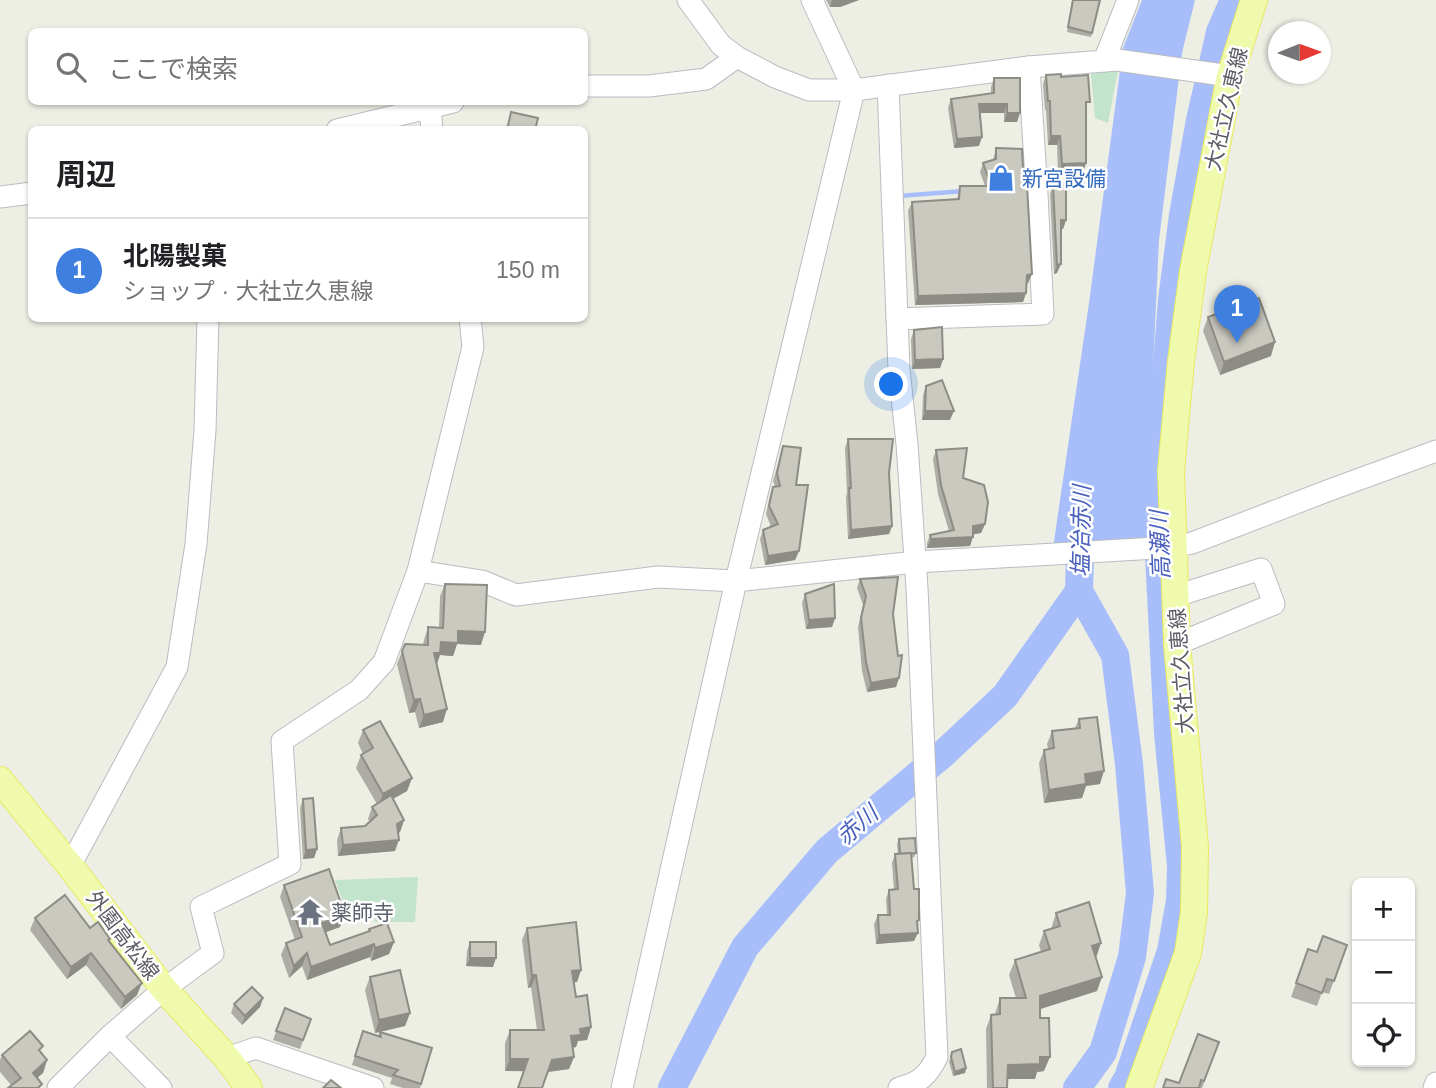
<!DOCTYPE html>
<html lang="ja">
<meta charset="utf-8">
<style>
:root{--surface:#fff;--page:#f2f2f2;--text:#202124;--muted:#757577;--line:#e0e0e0;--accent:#0f766e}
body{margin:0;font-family:Helvetica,"Noto Sans JP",sans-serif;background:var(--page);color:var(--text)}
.controls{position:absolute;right:21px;bottom:21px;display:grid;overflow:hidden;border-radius:10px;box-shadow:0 2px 5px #0004}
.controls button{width:63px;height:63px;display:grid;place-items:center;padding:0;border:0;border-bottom:2px solid var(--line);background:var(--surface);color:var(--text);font:35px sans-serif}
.compass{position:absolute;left:1268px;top:21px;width:63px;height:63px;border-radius:50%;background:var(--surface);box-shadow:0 2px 5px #0004;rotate:89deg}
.you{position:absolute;left:892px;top:385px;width:24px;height:24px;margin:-18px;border:5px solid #fff;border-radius:50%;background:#1a73e8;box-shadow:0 0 0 10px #1a73e833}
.badge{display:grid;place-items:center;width:46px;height:46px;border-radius:50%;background:var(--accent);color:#fff;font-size:23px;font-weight:700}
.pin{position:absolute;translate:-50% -58px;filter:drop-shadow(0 2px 4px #0008)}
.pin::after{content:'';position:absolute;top:37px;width:24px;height:21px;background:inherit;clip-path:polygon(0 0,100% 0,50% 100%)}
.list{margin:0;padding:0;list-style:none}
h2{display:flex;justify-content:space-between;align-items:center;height:91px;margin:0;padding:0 28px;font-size:30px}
h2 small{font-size:23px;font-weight:400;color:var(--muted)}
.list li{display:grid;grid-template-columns:46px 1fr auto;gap:21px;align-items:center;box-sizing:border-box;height:105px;padding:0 28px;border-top:2px solid var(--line)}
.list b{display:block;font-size:26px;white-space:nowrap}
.list p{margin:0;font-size:23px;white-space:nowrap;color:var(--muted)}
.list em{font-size:23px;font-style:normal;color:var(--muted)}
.icon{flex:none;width:38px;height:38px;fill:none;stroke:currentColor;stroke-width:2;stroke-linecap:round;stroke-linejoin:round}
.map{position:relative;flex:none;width:1436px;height:1088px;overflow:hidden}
.search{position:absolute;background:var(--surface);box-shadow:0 2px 5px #0004;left:28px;top:28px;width:560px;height:77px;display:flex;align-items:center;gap:18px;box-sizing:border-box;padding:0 24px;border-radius:10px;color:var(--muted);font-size:26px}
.panel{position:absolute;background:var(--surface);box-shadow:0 2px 5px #0004;left:28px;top:126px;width:560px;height:196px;border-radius:10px}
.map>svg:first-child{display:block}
.green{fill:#c2e4cc}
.water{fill:#a7befa}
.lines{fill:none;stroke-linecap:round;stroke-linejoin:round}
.stream{stroke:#a7befa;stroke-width:4.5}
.river{stroke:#a7befa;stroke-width:28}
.minor-casing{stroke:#bbbcc2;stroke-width:23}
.major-casing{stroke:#e8ea61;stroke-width:28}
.minor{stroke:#fff;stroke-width:21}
.major{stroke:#f0faac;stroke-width:26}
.wall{fill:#adada5}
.shaded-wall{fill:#8d8d86}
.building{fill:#c9c9c0;stroke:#8d8d86;stroke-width:2}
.labels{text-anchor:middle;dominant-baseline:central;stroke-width:5;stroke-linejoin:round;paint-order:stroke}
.street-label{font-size:21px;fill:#5c5d64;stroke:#fff}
.shop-label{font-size:21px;fill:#366cbe;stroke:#fff;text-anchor:start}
.worship-label{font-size:21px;fill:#5b616d;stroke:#fff;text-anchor:start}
.water-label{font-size:23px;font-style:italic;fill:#4b61bd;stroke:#fff}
</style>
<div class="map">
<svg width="1436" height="1088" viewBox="0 0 1436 1088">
<rect width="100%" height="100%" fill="#edeee4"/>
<g class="green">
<path d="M1090,62L1119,66L1108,123L1095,118Z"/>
<path d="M418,877L415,922H374L375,911L345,908L335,880Z"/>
</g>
<path class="water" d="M1142,0H1195L1182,53L1159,240L1145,544L1053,548L1089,303L1123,48Z"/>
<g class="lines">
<g class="stream">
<path d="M1042,186L1083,184"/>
<path d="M899,196L964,191"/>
</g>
<g class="river">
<path d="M672,1088L745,947L827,851L943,754L1005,696L1079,591"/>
<path d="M1077,1088L1103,1052L1132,957L1140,893L1129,764L1115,655L1079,591L1081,524"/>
<path d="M1122,1088L1128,1078L1171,951L1180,901L1181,866L1168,733L1157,515L1160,457L1172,300L1183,215L1200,120L1220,32L1234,0"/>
</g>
<defs>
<g id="minor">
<path d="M688,0L721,45L737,57L775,77L809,90H854L1029,67L1117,60L1230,76"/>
<path d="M1104,61L1128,0"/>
<path d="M888,85L899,369L907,444L917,588L937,1057C928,1075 920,1083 899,1088"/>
<path d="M584,86H649L706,79L737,57"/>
<path d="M430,107L432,130"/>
<path d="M337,130L453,102"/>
<path d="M0,197L32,193"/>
<path d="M897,319L1043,314L1037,194L1029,67"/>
<path d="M418,571L482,581L516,595L658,577L736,581L916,562L1173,547L1192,543L1327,491L1436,451"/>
<path d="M1176,596L1261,569L1274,604L1177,644"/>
<path d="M70,866L177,667L196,544L205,430L208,318"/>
<path d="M110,1036L161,1088"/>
<path d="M227,1058L256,1048L373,1088"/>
<path d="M58,1088L110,1036L164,989L213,953L201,907L290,864L282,741L359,690L384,662L418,571L473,347L470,318"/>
<path d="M622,1088L736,581L854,90L812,0"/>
<path d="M1434,1088L1436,1083"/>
</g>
<g id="major">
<path d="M0,780L70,866L164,989L227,1058L249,1088"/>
<path d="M1139,1088L1188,953L1194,912L1195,847L1177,644L1171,471L1181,361L1193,271L1230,76L1254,0"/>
</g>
</defs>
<use href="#minor" class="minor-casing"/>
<use href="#major" class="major-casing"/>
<use href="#minor" class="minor"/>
<use href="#major" class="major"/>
</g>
<g class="wall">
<path d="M826,0H859L840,7H830Z"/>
<path d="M1072,0H1100L1091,37L1067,32Z"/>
<path d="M1046,75L1061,77L1086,111V163L1083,172H1058L1057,145H1048L1046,110H1045L1043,84Z"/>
<path d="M994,78L1017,122H1004V113H980L979,146L954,148L948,108L951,99L991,93V87Z"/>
<path d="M996,148L1024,185L1032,274L1028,283H1027L1026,293L1023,302L915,305L908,211L912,202L957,199L960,186H985L980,172L983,163L993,160Z"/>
<path d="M1053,185L1066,220L1063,229H1061L1057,273L1054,274L1050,194Z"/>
<path d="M1208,317L1271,356L1220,375L1203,331Z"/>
<path d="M914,330L943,359L940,368L912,369L911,339Z"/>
<path d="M926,386L950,420H922L923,395Z"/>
<path d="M848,439L892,526L889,534L848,539L846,497L847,493L845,448Z"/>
<path d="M783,446L796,485L799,551L795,560L765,565L760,539L763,530L771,527L766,514L770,495L773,487L775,486L773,481Z"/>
<path d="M936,450L963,478L985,524L981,533L973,534L970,546L927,548V543L930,535L949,531L938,494L933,459Z"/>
<path d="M860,579L893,614L899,678L896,687L867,692L862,671L858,627L863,605L857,588Z"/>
<path d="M445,584L481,645L457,644L453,656L440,655L437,664L443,722L419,728L415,712L409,713L397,664L405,644L423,645L424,640L428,627H439L440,596Z"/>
<path d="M805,594L835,618L832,627L806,629L802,603Z"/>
<path d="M1079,719L1100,784L1086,786L1082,798L1044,803L1039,763L1044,750L1048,749L1047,744L1052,731L1075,728Z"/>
<path d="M363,730L412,778L407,791L393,799L404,820L400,832L398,833L395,851L338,856L337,840L341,828L365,826L370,822L368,819L372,807L377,804L356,768L361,755L363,754L358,743Z"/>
<path d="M303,799L317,849L314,858L303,859L300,808Z"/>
<path d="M899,839L916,853L914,857L911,858L917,926L914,941L876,944L874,924L878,915H887L886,899L889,890H894L892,863L895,854H898L897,844Z"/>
<path d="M284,885L340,927L326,932L330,945L368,932L369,929L394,942L389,954L371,961L370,957L307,980L302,966L289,978L281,955L286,943L295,940L280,897Z"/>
<path d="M1056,913L1096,958L1097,991L1040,1009L1044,1071L1037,1072L1035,1079H1007V1088H987L986,1029L991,1015L995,1014L1000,998H1016L1009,975L1015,960L1041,952L1039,945L1044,931L1051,929Z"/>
<path d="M35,918L90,928L110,939L109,941L137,995L121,1009L86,965L67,979L30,930Z"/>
<path d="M527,928L581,970L577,982H573L576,997L591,1027L587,1040L578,1041L576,1047L573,1048L574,1057L569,1069L548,1072L505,1071V1043L510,1030H537L531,987L528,988L522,940Z"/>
<path d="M470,942L493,967L466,966L467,951Z"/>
<path d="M1347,945L1329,994L1322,992L1317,1006L1291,997L1308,949L1317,952Z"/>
<path d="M370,977L410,1013L405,1026L375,1033L365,990Z"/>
<path d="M263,998L260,1007L242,1025L231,1013L234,1004Z"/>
<path d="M285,1008L311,1019L300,1049L273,1040Z"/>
<path d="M363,1031L378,1036L380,1032L432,1048L420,1088H403L390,1084L392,1078L352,1065Z"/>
<path d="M1219,1042L1202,1088H1163L1166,1079L1179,1083Z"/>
<path d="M41,1052L47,1060L43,1073L11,1085L0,1072V1060L2,1055Z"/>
<path d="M952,1052L966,1068L965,1073L953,1076L949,1062Z"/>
</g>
<g class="shaded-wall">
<path d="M832,0H859L840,7H830Z"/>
<path d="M979,104H1007L1004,113H976Z"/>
<path d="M1007,113H1020L1017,122H1004Z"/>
<path d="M1051,136H1060L1057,145H1048Z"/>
<path d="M982,137L979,146L954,148L957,139Z"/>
<path d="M1086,163L1083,172H1058L1062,164Z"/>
<path d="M1061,220H1066L1063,229H1058Z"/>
<path d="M1061,264L1057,273L1054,274L1057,265Z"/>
<path d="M1032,274L1028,283H1024L1027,275Z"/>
<path d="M1026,293L1023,302L915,305L918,296Z"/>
<path d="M1275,342L1271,356L1220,375L1224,362Z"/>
<path d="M943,359L940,368L912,369L915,360Z"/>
<path d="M925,411H954L950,420H922Z"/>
<path d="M985,524L981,533L970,535L973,526Z"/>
<path d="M892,526L889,534L848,539L851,530Z"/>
<path d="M973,537L970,546L927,548L931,539Z"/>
<path d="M799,551L795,560L765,565L768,556Z"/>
<path d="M835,618L832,627L806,629L809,620Z"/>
<path d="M458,631L485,632L481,645L457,644L453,656L440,655L436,666L434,653L441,642Z"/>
<path d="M899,678L896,687L867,692L871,683Z"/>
<path d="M420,699L415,712L409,713L414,700Z"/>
<path d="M447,709L443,722L419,728L424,715Z"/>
<path d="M1104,771L1100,784L1086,786L1082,798L1044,803L1049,790L1085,774Z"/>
<path d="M412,778L407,791L378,807L383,794Z"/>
<path d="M404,820L400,832L393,836L397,824Z"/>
<path d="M399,840L395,851L338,856L343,845Z"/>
<path d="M317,849L314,858L303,859L306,850Z"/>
<path d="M345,915L340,927L318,935L322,923Z"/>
<path d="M918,933L914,941L876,944L879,935Z"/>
<path d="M394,942L389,954L371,961L375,948Z"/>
<path d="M1101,943L1096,958L1092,946Z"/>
<path d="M374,944L370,957L307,980L311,967Z"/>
<path d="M91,953L86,965L67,979L71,967Z"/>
<path d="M307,953L302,966L289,978L294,966Z"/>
<path d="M470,958H496L493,967L466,966Z"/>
<path d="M581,970L577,982L567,983L572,971Z"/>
<path d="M532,975H536L531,987L528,988Z"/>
<path d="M1102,977L1097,991L1034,1011L1040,996Z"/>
<path d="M142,983L137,995L121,1009L125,997Z"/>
<path d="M263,998L260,1007L242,1025L245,1016Z"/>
<path d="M410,1013L405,1026L375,1033L379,1020Z"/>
<path d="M591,1027L587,1040L578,1041L576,1047L566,1049L571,1036L580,1029Z"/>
<path d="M574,1057L569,1069L547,1072L552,1060Z"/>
<path d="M1040,1057H1050L1044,1071L1037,1072L1035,1079H1002L1008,1065Z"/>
<path d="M510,1059H528L523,1071H505Z"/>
<path d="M47,1060L43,1073L28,1086L33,1073Z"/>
<path d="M966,1068L965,1073L953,1076L955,1072Z"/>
</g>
<g class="building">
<path d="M1073,0H1100L1092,33L1068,27Z"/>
<path d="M1061,74V77L1088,75L1090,102H1086V163L1062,164L1060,136H1051L1050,101H1048L1046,75Z"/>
<path d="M994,78H1020V113H1007V104H979L982,137L957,139L951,99L994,93Z"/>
<path d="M511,112L538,118L535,130H507Z"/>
<path d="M996,148L1022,149L1024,185H1027L1032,274L1027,275L1026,293L918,296L912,202L959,199L960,186H991L983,163L996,159Z"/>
<path d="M1053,185H1066V220H1061V264L1057,265Z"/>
<path d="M1259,298L1275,342L1224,362L1208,317Z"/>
<path d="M942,327L943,359L915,360L914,330Z"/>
<path d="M942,380L954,411H925L926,386Z"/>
<path d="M848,439H893L889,473L892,526L851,530L849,488H851Z"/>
<path d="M783,446L801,448L796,485H808L799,551L768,556L763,530L778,524L769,506L773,487L780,486L777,473Z"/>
<path d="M967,448L963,478L984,485L988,502L985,524L973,526V537L931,539L930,535L954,530L941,485L936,450Z"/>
<path d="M898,577L893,614L898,656L902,655L899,678L871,683L866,662L861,618L866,596L860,579Z"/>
<path d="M445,584L487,585L485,632L458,631V643L441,642L440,653H434L447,709L424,715L420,699L414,700L402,651L405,644L428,645V627L443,628Z"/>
<path d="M834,584L835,618L809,620L805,594Z"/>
<path d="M1097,717L1104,771L1085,774L1086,784L1049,790L1044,750L1054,748L1052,731L1080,728L1079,719Z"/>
<path d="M380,721L412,778L383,794L361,755L373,748L363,730Z"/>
<path d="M391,795L404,820L397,824L399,840L343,845L341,828L365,826L377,815L372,807Z"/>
<path d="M313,798L317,849L306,850L303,799Z"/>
<path d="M915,838L916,853L900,854L899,839Z"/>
<path d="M911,853L914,889H919V920L917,921L918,933L879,935L878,915H890L889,890L898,889L895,854Z"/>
<path d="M329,869L345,915L322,923L330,945L370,931L369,929L387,923L394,942L375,948L374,944L311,967L307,953L294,966L286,943L302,937L284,885Z"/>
<path d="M65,895L90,928L98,922L110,939L108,940L142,983L125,997L91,953L71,967L35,918Z"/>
<path d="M1089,902L1101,943L1092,946L1102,977L1040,996V1018H1049L1050,1057H1040V1064L1008,1065L1007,1088H993L991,1015L1000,1014V998H1026L1015,960L1050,949L1044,931L1060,926L1056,913Z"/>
<path d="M576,922L581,970L572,971L576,997L587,995L591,1027L580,1029L581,1035L571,1036L574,1057L552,1060L542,1088H518L528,1059H510V1030H544L536,975H532L527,928Z"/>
<path d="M1323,936L1347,945L1334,981L1327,979L1322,993L1296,983L1308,949L1317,952Z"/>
<rect x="470" y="942" width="26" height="16"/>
<path d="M400,970L410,1013L379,1020L370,977Z"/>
<path d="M252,987L263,998L245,1016L234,1004Z"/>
<path d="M285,1008L311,1019L303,1040L276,1031Z"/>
<path d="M30,1031L43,1046L39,1050L47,1060L33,1073L42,1084L38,1088H8L21,1078L2,1055Z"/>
<path d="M363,1031L381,1037L380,1032L432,1048L421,1084L393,1075L398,1070L355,1056Z"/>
<path d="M1198,1034L1219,1042L1204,1081L1201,1080L1199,1088H1163L1166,1079L1179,1083Z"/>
<path d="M961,1049L966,1068L955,1072L951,1057L952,1052Z"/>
<path d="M331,1080L341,1088H323Z"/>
</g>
<defs>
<symbol id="shop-bare" viewBox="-9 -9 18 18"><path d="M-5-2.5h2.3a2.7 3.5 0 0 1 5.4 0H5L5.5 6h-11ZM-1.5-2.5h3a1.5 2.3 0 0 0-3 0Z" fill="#3f7fe0" stroke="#fff" stroke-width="2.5" paint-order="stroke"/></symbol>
<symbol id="temple-bare" viewBox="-9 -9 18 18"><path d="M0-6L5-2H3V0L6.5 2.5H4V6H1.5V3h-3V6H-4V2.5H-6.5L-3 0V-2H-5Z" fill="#6b7280" stroke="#fff" stroke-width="2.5" paint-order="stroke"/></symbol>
</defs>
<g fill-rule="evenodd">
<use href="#shop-bare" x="982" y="159" width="38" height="38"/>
<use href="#temple-bare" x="291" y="893" width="38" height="38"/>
</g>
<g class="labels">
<g class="street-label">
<text transform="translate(1226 109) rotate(-77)">大社立久恵線</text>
<text transform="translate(1181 671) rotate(-94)">大社立久恵線</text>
<text transform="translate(123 935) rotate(53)">外園高松線</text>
</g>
<g class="shop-label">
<text x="1022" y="178">新宮設備</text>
</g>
<g class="worship-label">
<text x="331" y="912">薬師寺</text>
</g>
<g class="water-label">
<text transform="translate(1081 531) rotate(-89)">塩冶赤川</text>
<text transform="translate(1160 545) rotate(-92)">高瀬川</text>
<text transform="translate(857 825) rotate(-41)">赤川</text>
</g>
</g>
</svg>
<div class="controls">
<button>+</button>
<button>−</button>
<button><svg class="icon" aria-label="locate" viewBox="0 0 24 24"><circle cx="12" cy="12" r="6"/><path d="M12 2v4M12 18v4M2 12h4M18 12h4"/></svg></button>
</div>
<svg class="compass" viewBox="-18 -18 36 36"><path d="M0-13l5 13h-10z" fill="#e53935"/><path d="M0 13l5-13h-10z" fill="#757577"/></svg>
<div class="you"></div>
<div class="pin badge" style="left:1237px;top:343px;background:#3f7fe0">1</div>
<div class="search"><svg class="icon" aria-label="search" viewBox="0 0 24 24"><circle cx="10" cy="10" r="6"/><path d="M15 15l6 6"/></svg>ここで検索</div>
<section class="panel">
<h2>周辺<small></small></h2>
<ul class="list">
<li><span class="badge" style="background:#3f7fe0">1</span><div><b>北陽製菓</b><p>ショップ · 大社立久恵線</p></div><em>150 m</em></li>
</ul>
</section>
</div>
